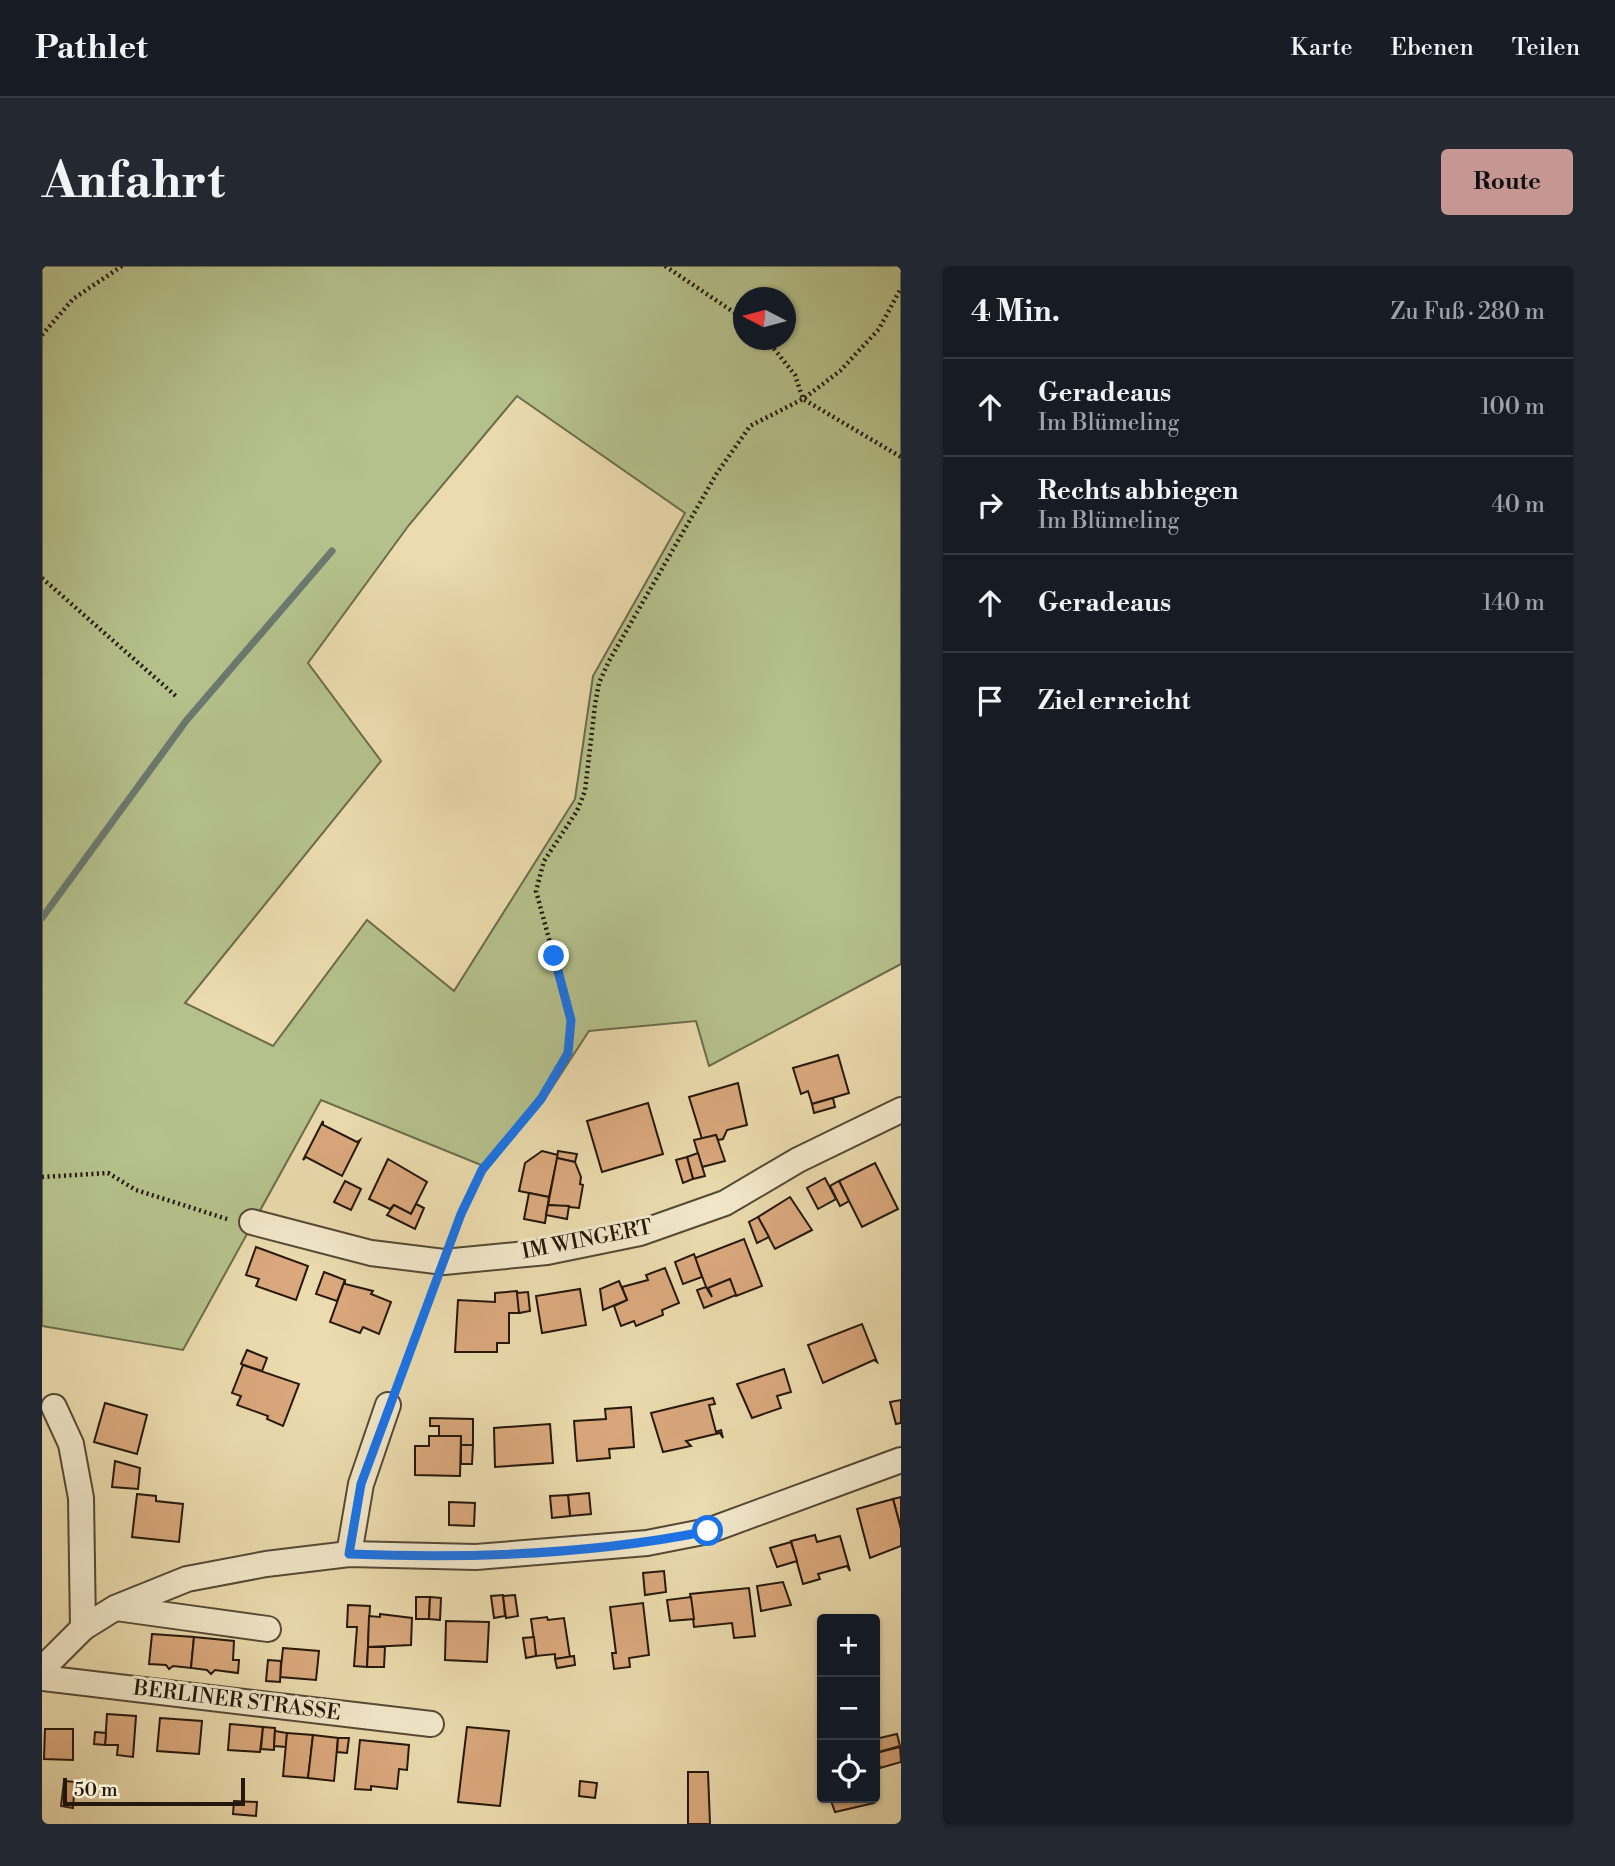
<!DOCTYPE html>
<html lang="de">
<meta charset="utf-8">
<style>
:root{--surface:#171b24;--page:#242831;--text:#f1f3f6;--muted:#9ea1a6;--line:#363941;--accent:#c59692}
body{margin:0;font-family:"Libre Bodoni",serif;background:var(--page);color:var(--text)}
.controls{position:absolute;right:21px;bottom:21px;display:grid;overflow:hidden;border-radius:7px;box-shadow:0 2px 5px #0004}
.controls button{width:63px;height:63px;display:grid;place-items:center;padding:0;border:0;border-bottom:2px solid var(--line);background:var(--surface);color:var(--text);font:35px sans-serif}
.compass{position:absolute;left:691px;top:21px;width:63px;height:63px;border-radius:50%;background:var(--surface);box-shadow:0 2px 5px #0004;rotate:276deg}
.scale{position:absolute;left:21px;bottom:18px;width:182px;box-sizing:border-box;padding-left:7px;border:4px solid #24170b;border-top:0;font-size:19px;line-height:24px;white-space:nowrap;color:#24170b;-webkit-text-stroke:5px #f2e8ca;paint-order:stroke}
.stop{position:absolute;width:21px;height:21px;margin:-16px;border:5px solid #1a73e8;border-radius:50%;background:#fff}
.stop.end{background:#1a73e8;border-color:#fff;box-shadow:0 2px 7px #0008}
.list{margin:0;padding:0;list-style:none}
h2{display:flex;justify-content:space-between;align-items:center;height:91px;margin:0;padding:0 28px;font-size:30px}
h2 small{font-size:23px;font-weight:400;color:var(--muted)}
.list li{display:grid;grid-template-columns:46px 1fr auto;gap:21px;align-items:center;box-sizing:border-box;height:98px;padding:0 28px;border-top:2px solid var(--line)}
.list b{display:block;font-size:26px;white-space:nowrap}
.list p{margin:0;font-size:23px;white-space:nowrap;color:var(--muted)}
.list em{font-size:23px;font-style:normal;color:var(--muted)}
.icon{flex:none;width:38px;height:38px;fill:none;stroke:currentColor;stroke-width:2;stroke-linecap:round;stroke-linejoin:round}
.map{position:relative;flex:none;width:859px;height:1558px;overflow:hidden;border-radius:7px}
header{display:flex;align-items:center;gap:42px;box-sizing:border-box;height:98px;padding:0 35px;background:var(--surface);border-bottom:2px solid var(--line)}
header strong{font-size:33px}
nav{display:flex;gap:38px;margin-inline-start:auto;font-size:24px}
.intro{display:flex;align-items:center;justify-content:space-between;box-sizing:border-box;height:168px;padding:0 42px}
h1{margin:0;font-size:49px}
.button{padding:18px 32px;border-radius:7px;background:var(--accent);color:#111;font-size:24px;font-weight:700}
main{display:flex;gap:42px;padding:0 42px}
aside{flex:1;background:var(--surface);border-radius:7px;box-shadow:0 2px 5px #0004}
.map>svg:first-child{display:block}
.green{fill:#b5c18c;stroke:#6c6c4c;stroke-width:2;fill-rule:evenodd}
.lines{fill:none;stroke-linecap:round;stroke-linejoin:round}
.stream{stroke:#6a796f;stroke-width:7}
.building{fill:#daa87c;stroke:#24170b;stroke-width:2}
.minor-casing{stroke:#564834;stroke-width:28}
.path{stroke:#24170b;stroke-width:4.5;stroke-dasharray:2 3.5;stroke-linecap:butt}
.minor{stroke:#f2e8ca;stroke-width:24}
.route{stroke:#1a73e8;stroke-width:9}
.labels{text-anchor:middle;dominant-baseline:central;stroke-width:6;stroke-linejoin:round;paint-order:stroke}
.street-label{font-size:21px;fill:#24170b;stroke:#f2e8ca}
</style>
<header>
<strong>Pathlet</strong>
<nav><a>Karte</a><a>Ebenen</a><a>Teilen</a></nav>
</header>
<div class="intro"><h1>Anfahrt</h1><a class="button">Route</a></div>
<main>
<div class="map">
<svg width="859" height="1558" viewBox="0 0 859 1558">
<rect width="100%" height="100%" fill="#ebdbae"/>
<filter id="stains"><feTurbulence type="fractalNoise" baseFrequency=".00286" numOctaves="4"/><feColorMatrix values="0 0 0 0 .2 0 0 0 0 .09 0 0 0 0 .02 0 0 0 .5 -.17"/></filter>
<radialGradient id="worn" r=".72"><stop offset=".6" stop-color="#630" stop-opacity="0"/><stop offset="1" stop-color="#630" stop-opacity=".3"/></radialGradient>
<path class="green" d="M0,0H859V698L667,800L654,755L547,765L502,834L444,901L279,834L141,1084L0,1060ZM702,32H744V74H702ZM475,130L643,247L551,410L533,533L412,725L325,654L231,780L143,737L339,495L266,397L367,259Z"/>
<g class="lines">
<path class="stream" d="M0,652L144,455L290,285"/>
</g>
<g class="building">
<path d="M796,789L807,827L770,838L766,825L759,828L751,802Z"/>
<path d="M696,817L705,859L685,864L681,873L676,874L674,869L660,873L647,831Z"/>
<path d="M791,832L793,841L772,847L770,838Z"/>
<path d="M606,837L621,888L560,906L545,855Z"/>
<path d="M281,855V859L315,876L318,874L300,910L264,891L261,894Z"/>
<path d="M674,869L683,895L660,901L652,874Z"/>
<path d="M500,885L516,889L507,931L477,925L483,897Z"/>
<path d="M516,885L535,888L533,896L515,892Z"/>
<path d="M656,887L663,910L651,913L645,891Z"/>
<path d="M645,891L651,913L641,917L634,894Z"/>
<path d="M515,892L533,896L539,911L538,918L541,919L537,942L506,939Z"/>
<path d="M346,893L385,916L369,948L352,939L348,943L327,933Z"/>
<path d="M833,897L856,943L820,961L797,915Z"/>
<path d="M783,912L794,933L776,943L765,922Z"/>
<path d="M303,915L319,923L309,944L292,936Z"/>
<path d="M797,915L807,935L798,940L788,920Z"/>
<path d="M487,927L507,931L503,957L482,953Z"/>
<path d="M748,931L770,964L733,983L716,951Z"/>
<path d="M374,938L382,942L373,963L345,949L352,939L369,948Z"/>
<path d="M506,939L527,940L525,953L504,949Z"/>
<path d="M716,951L727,971L715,977L707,956Z"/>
<path d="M702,973L720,1020L694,1030L688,1013L666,1022L668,1031L653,992Z"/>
<path d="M214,981L266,1000L254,1034L214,1020L217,1013L204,1009Z"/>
<path d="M652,988L660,1011L641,1018L633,996Z"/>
<path d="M623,1002L637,1037L620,1044L621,1049L594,1060L592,1055L579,1060L572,1040L585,1034L580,1021L606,1014L604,1009Z"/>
<path d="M282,1006L303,1014L295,1035L274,1028Z"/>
<path d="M688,1013L694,1029L662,1042L655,1024L664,1021L670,1031L666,1022Z"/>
<path d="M303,1014V1018L331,1025L329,1028L349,1036L337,1068L321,1061L318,1067L288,1056Z"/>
<path d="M577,1015L585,1034L561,1044L558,1023Z"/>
<path d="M538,1023L544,1059L500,1067L494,1030Z"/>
<path d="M475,1025L478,1047H467V1077H455V1086H413L416,1034L453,1036V1027Z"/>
<path d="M486,1026L488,1045L477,1047L475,1027Z"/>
<path d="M820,1058L835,1096L832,1094L781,1117L766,1079Z"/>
<path d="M205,1084L225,1092L220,1105L199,1098Z"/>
<path d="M201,1099L257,1118L241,1160L225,1153L226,1150L195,1139L199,1130L190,1127Z"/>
<path d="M742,1103L749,1126L735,1130L739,1142L710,1152L695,1118Z"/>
<path d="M671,1132L673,1138L667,1139L674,1166L679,1164L681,1172L678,1167L644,1175L649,1180L621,1186L609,1147Z"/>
<path d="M859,1134V1157L854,1158L848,1136Z"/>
<path d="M63,1137L105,1149L95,1188L52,1176Z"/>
<path d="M589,1141L592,1181L567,1183L568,1192L535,1195L532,1155L564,1153L563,1143Z"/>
<path d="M388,1152L431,1153V1179H419V1170H397V1160H388Z"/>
<path d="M508,1158L511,1197L453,1201L452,1162Z"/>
<path d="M387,1170H419L418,1210L373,1209V1180H387Z"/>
<path d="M419,1179H431L430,1198H419Z"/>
<path d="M73,1195L98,1202L96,1223L70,1221Z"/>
<path d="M547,1227L549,1248L528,1250L526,1229Z"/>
<path d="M95,1228L114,1230V1235L141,1238L137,1276L90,1271Z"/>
<path d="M526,1229L528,1250L510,1252L508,1230Z"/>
<path d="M859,1231V1263L851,1233Z"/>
<path d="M851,1233L859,1263V1280L828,1292L815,1243Z"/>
<path d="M407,1236L433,1237L432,1260L407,1259Z"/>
<path d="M773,1269L775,1276L798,1270L808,1305L805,1300L776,1308L778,1313L761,1318L749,1275Z"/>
<path d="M749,1276L755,1295L735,1301L728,1282Z"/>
<path d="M622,1305L624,1326L603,1329L601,1307Z"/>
<path d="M741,1316L749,1339L719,1345L715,1320Z"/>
<path d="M707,1322L713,1370L692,1372L690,1357L652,1361L648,1328Z"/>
<path d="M461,1329L463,1350L452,1352L449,1330Z"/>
<path d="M473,1329L476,1350L464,1352L461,1330Z"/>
<path d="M374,1331H388L387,1353H374Z"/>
<path d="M388,1331L399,1332L398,1354L387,1353Z"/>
<path d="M649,1331L652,1353L628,1355L625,1334Z"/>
<path d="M601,1337L607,1389L587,1392L588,1401L572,1403L570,1387H574L568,1341Z"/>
<path d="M306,1339L328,1340L325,1401L312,1400L315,1361H305Z"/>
<path d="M338,1348L370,1352L369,1379L326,1381L327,1350L338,1351Z"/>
<path d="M505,1351L506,1354L522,1352L528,1391L513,1393V1388L494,1390L489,1353Z"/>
<path d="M404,1355L447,1356L445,1396L403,1394Z"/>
<path d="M110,1368L152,1371L149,1402L131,1400L127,1403L124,1399L107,1398Z"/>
<path d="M152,1371L192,1375L191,1394H197L196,1407L173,1404L169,1408L165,1404L149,1402Z"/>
<path d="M492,1371L494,1390L484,1392L481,1372Z"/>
<path d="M326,1381H343L342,1401H325Z"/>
<path d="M241,1382L277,1385L274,1414L238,1411Z"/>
<path d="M532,1390L533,1399L515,1402L513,1393Z"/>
<path d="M226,1394L239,1395L238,1416L224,1415Z"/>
<path d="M65,1448L94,1450L91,1491L75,1489L76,1479H63Z"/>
<path d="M118,1452L160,1455L157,1488L115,1485Z"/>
<path d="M188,1458L221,1461L218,1486L186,1484Z"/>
<path d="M221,1461L233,1462L232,1484L219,1483Z"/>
<path d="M425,1461L467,1465L458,1540L416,1536Z"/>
<path d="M3,1463H31V1494L2,1493Z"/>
<path d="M233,1465L245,1467L244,1481L232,1480Z"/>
<path d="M53,1466L64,1467L63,1479L52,1478Z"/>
<path d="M245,1467L271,1469L266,1512L241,1510Z"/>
<path d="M855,1468L858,1480L833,1487V1473Z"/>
<path d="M271,1469L296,1472L292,1515L266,1512Z"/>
<path d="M296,1472H307L305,1487L295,1486Z"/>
<path d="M318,1474L367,1479L365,1504L357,1503L355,1523L329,1520V1524L313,1523Z"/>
<path d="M858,1481L859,1496L838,1502L834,1487Z"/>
<path d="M646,1506H666L668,1558H646Z"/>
<path d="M22,1515L33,1516L31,1542L19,1540Z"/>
<path d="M538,1515L555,1517L553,1532L537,1530Z"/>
<path d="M788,1532H831L832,1537L793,1546Z"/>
<path d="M192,1535L215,1536L214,1550L191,1548Z"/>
</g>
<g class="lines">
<defs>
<g id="minor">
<path d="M210,956L329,987L402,996L505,986L598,967L683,937L756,894L859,844"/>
<path d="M12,1141L29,1178L39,1232L41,1362"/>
<path d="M307,1288L319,1218L346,1139"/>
<path d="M74,1342L226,1363"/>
<path d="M0,1403L41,1362L73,1342L145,1313L224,1298L307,1288L434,1291L605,1277L666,1265L859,1194"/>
<path d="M0,1412L389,1458"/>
</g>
</defs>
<use href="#minor" class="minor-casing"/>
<g class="path">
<path d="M623,0L702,53"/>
<path d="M0,69L31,33L80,0"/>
<path d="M725,74L753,109L761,133L859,191"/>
<path d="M0,312L135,431"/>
<path d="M0,911L66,907L94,924L188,954"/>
<path d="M411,972L440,903L499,833L526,787L529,754L494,625L502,595L535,545L543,525L553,439L557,417L567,395L675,207L708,160L761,133L798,105L837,63L859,22"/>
<path d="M354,1119L394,1016"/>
</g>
<use href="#minor" class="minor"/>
</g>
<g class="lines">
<path class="route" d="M512,690L529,754L526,787L499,833L440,904L419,948L319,1218L307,1288C428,1293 548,1289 666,1265"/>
</g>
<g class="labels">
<g class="street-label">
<text transform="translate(545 974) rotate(-11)">IM WINGERT</text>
<text transform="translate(195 1435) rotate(7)">BERLINER STRASSE</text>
</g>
</g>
<rect width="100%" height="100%" filter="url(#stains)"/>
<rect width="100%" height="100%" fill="url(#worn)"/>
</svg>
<div class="controls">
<button>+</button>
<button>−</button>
<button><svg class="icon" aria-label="locate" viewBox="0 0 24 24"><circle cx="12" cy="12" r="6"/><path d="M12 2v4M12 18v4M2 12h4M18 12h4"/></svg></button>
</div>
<svg class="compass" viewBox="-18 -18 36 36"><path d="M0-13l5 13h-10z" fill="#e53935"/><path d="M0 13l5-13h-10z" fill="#9ea1a6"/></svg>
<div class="scale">50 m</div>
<div class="stop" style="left:666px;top:1265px"></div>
<div class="stop end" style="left:512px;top:690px"></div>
</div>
<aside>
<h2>4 Min.<small>Zu Fuß · 280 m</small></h2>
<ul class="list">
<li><svg class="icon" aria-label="ahead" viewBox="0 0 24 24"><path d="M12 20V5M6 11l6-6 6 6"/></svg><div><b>Geradeaus</b><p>Im Blümeling</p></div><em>100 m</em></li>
<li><svg class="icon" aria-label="right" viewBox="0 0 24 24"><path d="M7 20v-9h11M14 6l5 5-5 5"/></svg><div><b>Rechts abbiegen</b><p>Im Blümeling</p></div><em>40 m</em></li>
<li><svg class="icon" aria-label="ahead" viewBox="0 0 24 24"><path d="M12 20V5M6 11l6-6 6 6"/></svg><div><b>Geradeaus</b></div><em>140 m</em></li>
<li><svg class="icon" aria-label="arrive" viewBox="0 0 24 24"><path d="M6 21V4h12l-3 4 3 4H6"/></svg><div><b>Ziel erreicht</b></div></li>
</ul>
</aside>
</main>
